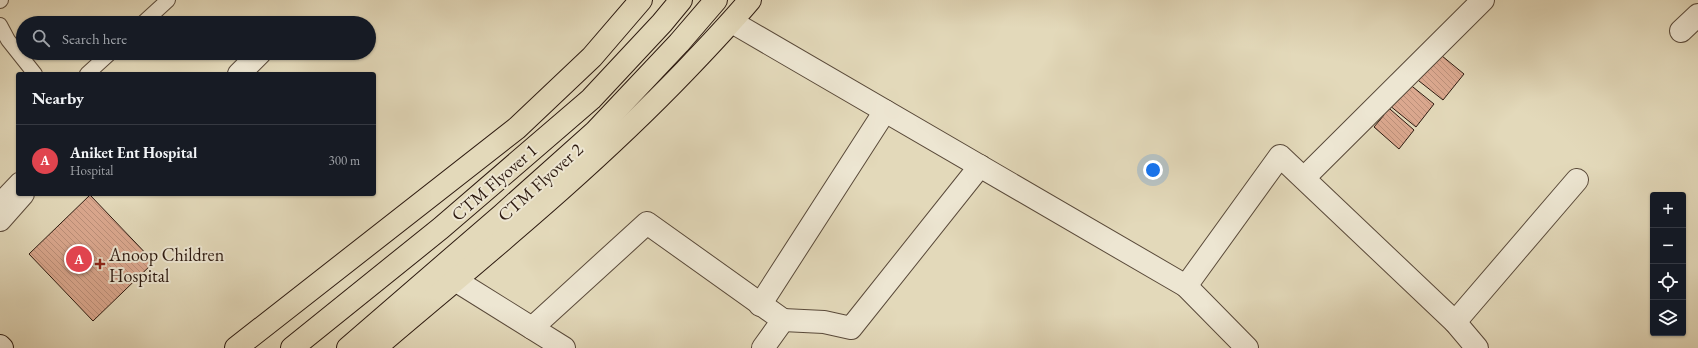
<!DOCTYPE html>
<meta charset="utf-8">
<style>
:root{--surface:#171b24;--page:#20242c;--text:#f1f3f6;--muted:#9ea1a6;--line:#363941;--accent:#b45309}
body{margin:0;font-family:"EB Garamond",serif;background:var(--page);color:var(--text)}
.controls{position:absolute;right:12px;bottom:12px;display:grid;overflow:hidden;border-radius:4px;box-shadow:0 1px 3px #0004}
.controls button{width:36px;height:36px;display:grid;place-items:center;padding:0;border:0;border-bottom:1px solid var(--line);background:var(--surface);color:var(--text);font:20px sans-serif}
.you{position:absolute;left:1153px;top:170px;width:14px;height:14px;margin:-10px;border:3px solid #fff;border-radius:50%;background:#1a73e8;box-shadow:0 0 0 6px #1a73e833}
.badge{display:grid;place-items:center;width:26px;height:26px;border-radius:50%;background:var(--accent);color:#fff;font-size:13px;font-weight:700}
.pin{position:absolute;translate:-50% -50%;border:2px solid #fff;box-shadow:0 1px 4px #0006}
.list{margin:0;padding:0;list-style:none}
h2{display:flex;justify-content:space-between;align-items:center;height:52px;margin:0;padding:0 16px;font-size:17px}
h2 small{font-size:13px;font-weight:400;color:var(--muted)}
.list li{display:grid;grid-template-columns:26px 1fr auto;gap:12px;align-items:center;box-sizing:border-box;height:72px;padding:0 16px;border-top:1px solid var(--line)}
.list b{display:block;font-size:15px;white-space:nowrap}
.list p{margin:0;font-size:13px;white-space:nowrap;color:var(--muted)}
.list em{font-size:13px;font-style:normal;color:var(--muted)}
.icon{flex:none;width:22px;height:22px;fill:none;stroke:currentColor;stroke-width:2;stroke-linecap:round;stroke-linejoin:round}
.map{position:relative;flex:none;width:1698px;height:348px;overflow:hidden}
.search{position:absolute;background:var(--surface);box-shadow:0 1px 3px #0004;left:16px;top:16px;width:360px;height:44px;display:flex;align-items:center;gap:10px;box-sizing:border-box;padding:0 14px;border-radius:22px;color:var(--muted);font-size:15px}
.panel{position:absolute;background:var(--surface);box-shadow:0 1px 3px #0004;left:16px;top:72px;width:360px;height:124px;border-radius:4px}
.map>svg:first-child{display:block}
.building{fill:url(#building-back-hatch);stroke:#2d1a10}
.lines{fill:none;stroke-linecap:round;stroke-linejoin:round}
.lane-casing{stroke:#5a4a3a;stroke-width:16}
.street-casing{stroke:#5a4a3a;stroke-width:24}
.secondary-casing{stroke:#2d1a10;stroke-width:24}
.primary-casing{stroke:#2d1a10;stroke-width:24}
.lane{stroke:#ede6d2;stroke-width:14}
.street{stroke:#ede6d2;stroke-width:22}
.secondary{stroke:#ede6d2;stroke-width:22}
.primary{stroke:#e3d9ba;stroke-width:22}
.poi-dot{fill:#8f2418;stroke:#ede6d2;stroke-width:1.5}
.labels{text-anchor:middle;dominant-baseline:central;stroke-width:4;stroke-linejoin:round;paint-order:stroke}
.street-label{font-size:18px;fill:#2d1a10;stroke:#ede6d2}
.poi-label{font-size:18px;fill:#2d1a10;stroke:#ede6d2;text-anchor:start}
</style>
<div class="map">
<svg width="1698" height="348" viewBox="0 0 1698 348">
<defs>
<pattern id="building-back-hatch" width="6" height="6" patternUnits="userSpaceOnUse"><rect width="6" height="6" fill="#dba88f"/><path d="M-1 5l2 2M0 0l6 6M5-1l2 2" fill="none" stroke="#bc907a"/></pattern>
</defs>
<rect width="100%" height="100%" fill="#e3d9ba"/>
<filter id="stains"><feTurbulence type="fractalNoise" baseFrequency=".005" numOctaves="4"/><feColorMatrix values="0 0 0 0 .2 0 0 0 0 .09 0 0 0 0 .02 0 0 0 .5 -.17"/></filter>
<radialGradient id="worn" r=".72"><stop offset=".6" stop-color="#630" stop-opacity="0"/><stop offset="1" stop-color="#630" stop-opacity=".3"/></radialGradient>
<g class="building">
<path d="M1436,51L1464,74L1443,100L1414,77Z"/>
<path d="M1408,83L1434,104L1416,127L1389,105Z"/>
<path d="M1383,103L1414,130L1399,149L1374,127L1384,115L1377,110Z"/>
<path d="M90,195L154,262L93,321L29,254Z"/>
</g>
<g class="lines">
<defs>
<g id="lane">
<path d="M0,1L1,0"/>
<path d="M143,23L168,0"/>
<path d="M0,25L8,40L35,74"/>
<path d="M87,74L110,53"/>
<path d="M0,199L18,180"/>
</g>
<g id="street">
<path d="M732,22L1186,286L1280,156L1455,322L1577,180"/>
<path d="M1681,31L1698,15"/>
<path d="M239,74L260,53"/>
<path d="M1304,178L1483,0"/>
<path d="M0,220L23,194"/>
<path d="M455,280L564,348"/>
<path d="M1186,286L1247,348"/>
<path d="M760,305L885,111"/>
<path d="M783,320L824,322L851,328L980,166"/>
<path d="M1455,322L1477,348"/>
<path d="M532,328L647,223L783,320L763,348"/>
</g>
<path id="secondary" d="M0,346L2,348"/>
<g id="primary">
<path d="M236,348L517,128L592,57L641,0"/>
<path d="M292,348L441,228L591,99L662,23L681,0"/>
<path d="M348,348L502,215L595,132L679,43L716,0"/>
<path d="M375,348C481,258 589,171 685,71C707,48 729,25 750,0"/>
</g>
</defs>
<use href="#lane" class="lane-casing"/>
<use href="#street" class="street-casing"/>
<use href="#secondary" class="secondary-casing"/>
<use href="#primary" class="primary-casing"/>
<use href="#lane" class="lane"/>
<use href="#street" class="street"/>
<use href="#secondary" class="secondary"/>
<use href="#primary" class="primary"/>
</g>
<path class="poi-dot" d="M98 258h4v4h4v4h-4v4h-4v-4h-4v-4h4z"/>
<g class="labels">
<g class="street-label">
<text transform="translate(494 182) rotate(-41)">CTM Flyover 1</text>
<text transform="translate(540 182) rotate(-42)">CTM Flyover 2</text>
</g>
<g class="poi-label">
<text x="109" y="254">Anoop Children<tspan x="109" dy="21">Hospital</tspan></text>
</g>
</g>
<rect width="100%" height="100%" filter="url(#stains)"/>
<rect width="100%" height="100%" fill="url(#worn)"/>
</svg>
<div class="controls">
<button>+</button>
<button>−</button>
<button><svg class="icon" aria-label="locate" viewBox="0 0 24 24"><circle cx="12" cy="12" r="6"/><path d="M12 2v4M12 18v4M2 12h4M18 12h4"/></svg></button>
<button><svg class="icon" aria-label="layers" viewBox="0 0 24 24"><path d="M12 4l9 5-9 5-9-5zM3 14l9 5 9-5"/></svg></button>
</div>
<div class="you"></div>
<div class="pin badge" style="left:79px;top:259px;background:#e0444e">A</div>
<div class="search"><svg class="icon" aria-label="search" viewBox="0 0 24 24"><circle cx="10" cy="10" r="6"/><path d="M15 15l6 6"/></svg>Search here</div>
<section class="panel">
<h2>Nearby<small></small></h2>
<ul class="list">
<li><span class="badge" style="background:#e0444e">A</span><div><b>Aniket Ent Hospital</b><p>Hospital</p></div><em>300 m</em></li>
</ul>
</section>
</div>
